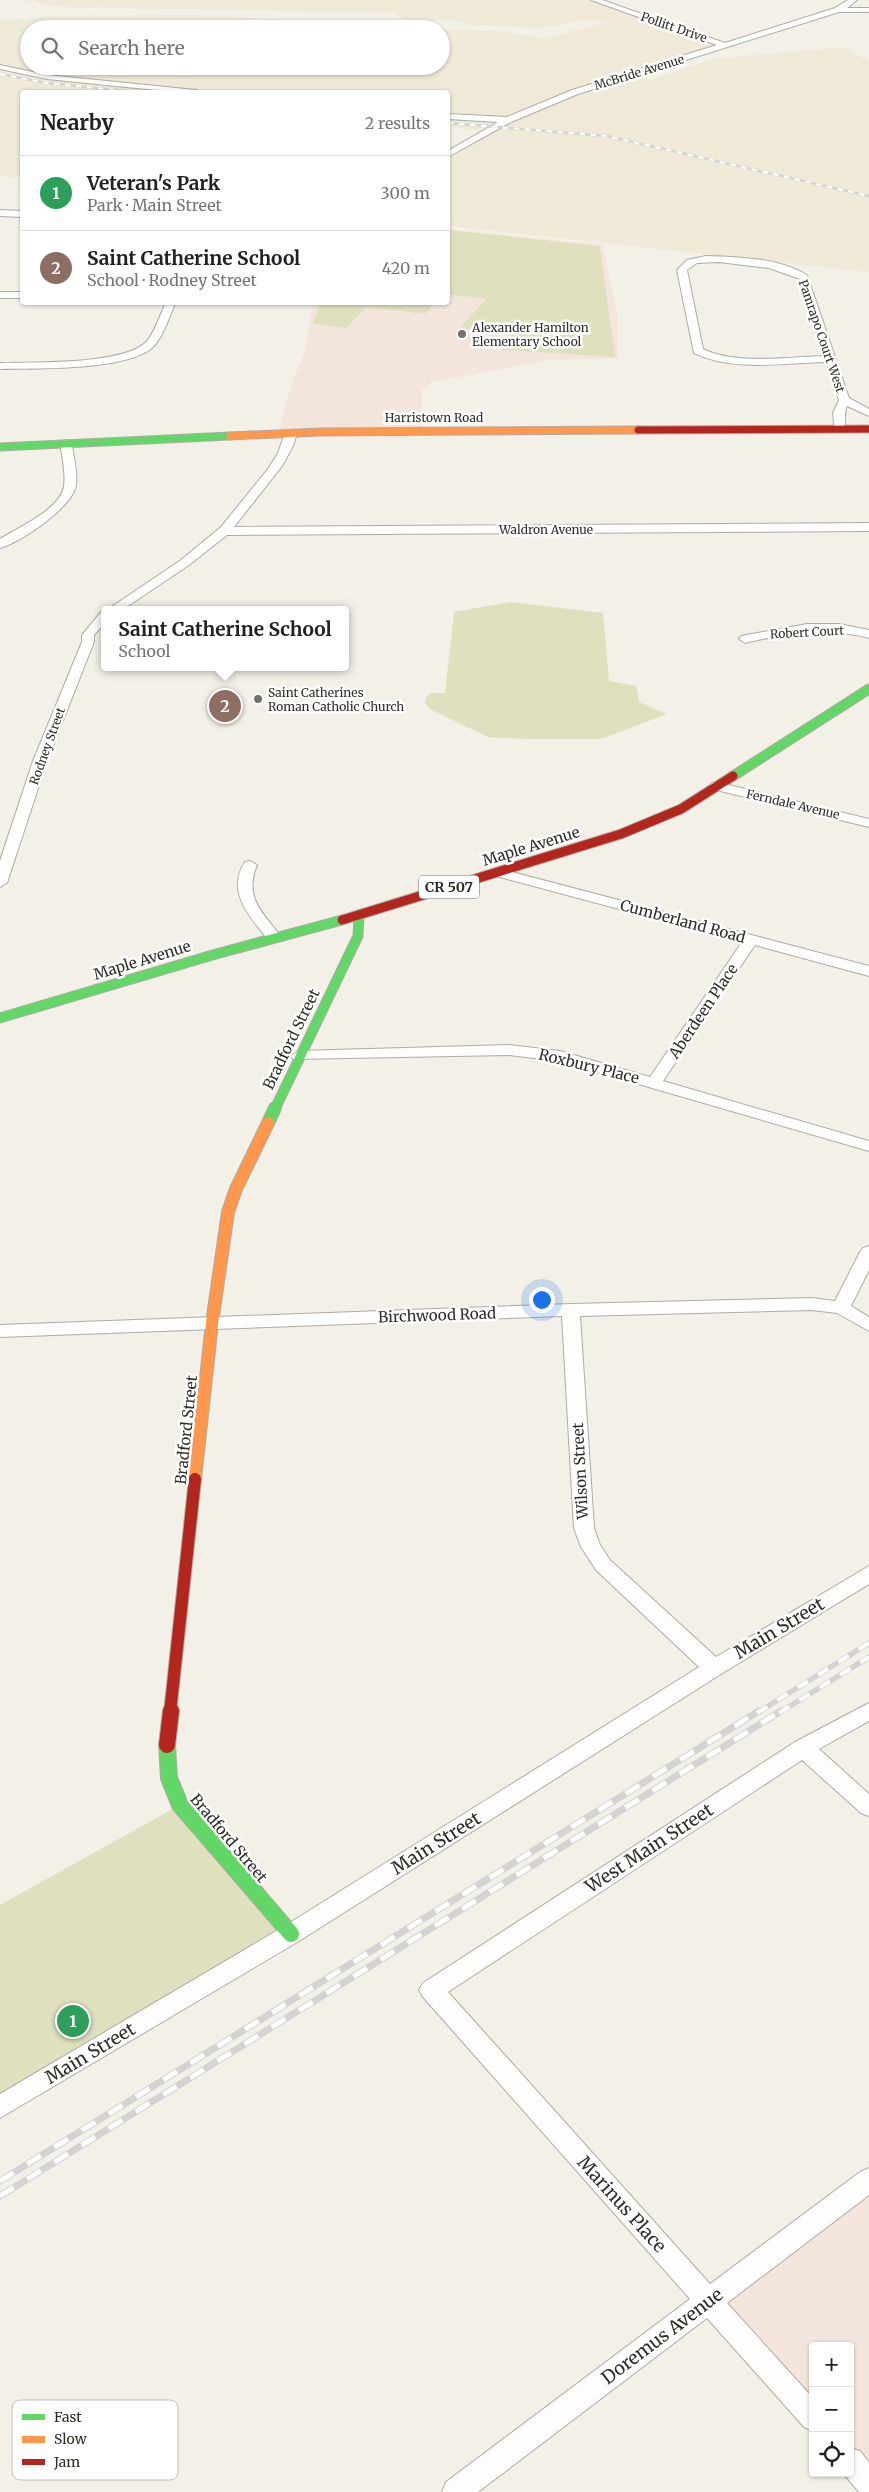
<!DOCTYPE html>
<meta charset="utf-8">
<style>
:root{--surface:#fff;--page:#f6f6f6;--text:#202124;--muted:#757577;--line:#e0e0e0;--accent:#2563eb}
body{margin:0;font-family:Merriweather,serif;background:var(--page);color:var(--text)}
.controls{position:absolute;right:15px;bottom:15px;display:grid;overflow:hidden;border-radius:5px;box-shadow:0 1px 4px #0004}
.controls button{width:45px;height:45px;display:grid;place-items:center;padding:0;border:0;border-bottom:1px solid var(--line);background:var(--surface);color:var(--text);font:25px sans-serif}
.you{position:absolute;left:541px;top:1299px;width:18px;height:18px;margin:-12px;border:4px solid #fff;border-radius:50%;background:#1a73e8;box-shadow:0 0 0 8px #1a73e833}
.badge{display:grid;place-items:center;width:32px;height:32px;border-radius:50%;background:var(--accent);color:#fff;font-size:16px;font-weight:700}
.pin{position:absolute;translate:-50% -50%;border:2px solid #fff;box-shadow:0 1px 5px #0006}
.popup{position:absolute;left:101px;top:606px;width:248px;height:65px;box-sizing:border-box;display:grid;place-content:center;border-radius:5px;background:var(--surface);filter:drop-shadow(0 1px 4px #0005);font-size:16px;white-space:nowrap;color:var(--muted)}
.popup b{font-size:19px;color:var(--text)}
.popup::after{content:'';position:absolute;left:50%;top:100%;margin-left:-10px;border:10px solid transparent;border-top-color:var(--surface)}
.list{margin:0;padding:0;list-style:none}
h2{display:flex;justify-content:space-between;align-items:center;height:65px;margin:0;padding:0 20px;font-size:21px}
h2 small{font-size:16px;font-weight:400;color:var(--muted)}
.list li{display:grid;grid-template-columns:32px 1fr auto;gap:15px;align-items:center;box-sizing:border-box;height:75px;padding:0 20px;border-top:1px solid var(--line)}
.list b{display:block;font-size:19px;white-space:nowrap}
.list p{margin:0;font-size:16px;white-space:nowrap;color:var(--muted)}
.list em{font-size:16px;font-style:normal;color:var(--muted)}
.icon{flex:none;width:28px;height:28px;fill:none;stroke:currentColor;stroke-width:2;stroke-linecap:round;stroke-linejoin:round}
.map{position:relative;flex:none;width:869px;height:2492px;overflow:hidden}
.search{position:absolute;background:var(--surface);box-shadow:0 1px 4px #0004;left:20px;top:20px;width:430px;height:55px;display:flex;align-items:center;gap:12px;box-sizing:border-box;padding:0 18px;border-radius:28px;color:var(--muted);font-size:19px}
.panel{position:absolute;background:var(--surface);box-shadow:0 1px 4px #0004;left:20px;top:90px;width:430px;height:215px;border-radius:5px}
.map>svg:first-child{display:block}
.built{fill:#efe9d7}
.education{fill:#f4e5dc}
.green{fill:#dee0be}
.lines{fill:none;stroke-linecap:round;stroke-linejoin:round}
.street-casing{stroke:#afaca6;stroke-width:2}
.fast-far3-casing{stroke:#afaca6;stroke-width:9}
.fast-far2-casing{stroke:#afaca6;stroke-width:11}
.fast-far1-casing{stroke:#afaca6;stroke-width:14}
.fast-casing{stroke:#afaca6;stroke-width:18}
.slow-far1-casing{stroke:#afaca6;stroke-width:9}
.slow-casing{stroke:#afaca6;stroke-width:14}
.jam-far3-casing{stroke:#afaca6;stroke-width:9}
.jam-far2-casing{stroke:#afaca6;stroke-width:11}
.jam-far1-casing{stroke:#afaca6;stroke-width:14}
.jam-casing{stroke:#afaca6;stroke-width:18}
.street{fill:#fdfdfb;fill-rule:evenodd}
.fast-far3{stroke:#63d668;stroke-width:7}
.fast-far2{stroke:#63d668;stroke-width:9}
.fast-far1{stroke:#63d668;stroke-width:12}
.fast{stroke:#63d668;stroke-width:16}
.slow-far1{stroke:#ff974d;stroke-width:7}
.slow{stroke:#ff974d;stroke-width:12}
.jam-far3{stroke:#b3261e;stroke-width:7}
.jam-far2{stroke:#b3261e;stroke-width:9}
.jam-far1{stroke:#b3261e;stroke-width:12}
.jam{stroke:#b3261e;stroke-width:16}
.rail-far2-casing{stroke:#d4d3d1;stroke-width:2.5}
.rail-far1-casing{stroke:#d4d3d1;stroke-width:5.5}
.rail-casing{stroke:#d4d3d1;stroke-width:7}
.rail-far2{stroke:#fff;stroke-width:2;stroke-dasharray:5.5;stroke-linecap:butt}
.rail-far1{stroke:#fff;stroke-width:4;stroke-dasharray:12;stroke-linecap:butt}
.rail{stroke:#fff;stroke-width:5;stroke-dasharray:16;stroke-linecap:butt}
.poi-dot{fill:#74716a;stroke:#fff;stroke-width:2}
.labels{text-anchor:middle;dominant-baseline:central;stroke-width:5;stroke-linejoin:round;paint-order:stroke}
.far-street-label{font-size:12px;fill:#302d27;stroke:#fff}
.far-poi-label{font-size:12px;fill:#302d27;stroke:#fff;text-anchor:start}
.shield{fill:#fff;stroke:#6e6c68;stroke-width:1}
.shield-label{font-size:14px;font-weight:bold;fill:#302d27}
.street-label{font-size:15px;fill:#302d27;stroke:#fff}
.near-street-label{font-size:18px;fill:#302d27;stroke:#fff}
.key{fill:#fff;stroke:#c1c0be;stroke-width:1}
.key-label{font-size:14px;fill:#302d27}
</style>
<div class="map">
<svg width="869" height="2492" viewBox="0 0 869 2492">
<rect width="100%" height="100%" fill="#f3f0e7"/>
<path class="built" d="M24,0H593L728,45L632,70L651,80L713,59L845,47L869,61V272L448,226V148L479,131L448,126V92H22V178L0,176V21L47,16L212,15L412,29H29V66H441V29L498,31L545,38L605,23L591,19L541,28L471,25L451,19L408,22L395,13L59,7Z"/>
<g class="education">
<path d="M448,229L602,245L617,311V359L549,360L432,382L422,388V431L278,433L293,379L304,355L313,303L448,302Z"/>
<path d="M869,2180V2482L850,2461V2346H813V2418L708,2301Z"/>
</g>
<g class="green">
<path d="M448,230L600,246L615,357L502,350L512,335L460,328L486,299L448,294Z"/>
<path d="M320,303V302L434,303L425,314L366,307L346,328L313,324Z"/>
<path d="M510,602L603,613L609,681L636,686L639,702L667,714L601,739H524L488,737L430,709L425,703L426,697L431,693H445L454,612Z"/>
<path d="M180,1805L291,1934L0,2107V1905Z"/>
</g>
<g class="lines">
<defs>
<g id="street">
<path d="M591,0H602L725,43L835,8L848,0H857L847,8H869V12H839L578,94L511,122L448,157V151L498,122L448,119V114L507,117L572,90L717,45Z"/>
<path d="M0,65L47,75L196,90L200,92H176L47,79L0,69Z"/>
<path d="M0,210L22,211V217L0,216Z"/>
<path d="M706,256C739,257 779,258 807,275L849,398L869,409V416L847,406C843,414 847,423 843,431H835L833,413L839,400L826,362C785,363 733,372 694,353L677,270L687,260ZM719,262L769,268L800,279L824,356C789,357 735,365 703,349L687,270L697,263Z"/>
<rect x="0" y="292" width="22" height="6"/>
<path d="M166,302H176C169,316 164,336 153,347C127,371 36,368 0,369V363C32,362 127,365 147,341C156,330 160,315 166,302Z"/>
<path d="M291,430L297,433L293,446L282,466L234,527L869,523V531L227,535L189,565L122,610H107L181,560L221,527L268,469L278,453L285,433Z"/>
<path d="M66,440L72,443C73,457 78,472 76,485C73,507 20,543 0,548V539C19,527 61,509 64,486C66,472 62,457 60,443Z"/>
<path d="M105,611V623L94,635V642L47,761L7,883L0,887V861L33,761L82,642V635L101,612Z"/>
<path d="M807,624H839L869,630V638C827,627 787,633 745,643L739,639L741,636Z"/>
<path d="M717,782L869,819V827L712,789L710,786L712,783Z"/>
<path d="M250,861L257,865C243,899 264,913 282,938L279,941H269C251,918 225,892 245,862Z"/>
<path d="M497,868L869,966V976L755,945L663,1081L869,1141V1151L559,1061L509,1055L293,1059L291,1056L299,1051L509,1045L560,1051L650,1077L742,942L492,875L490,872L492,869Z"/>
<path d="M869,1246V1270L851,1306L869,1317V1331L837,1313L812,1310L580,1316L594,1528L600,1545L610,1560L716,1657L869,1566V1584L721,1674L299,1941L0,2118V2094L283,1927L699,1667L596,1570L581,1547L574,1528L562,1316L0,1337V1325L571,1304L812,1298L835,1301L860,1252L863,1248Z"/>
<path d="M869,1703V1721L819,1749L869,1794V1816L861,1813L802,1760L448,1992L710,2284L860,2172L869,2168V2195L727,2303L813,2398V2431L804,2427L707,2318L478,2492H442L446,2482L690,2299L423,1997L419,1990L423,1983L795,1742Z"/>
<path d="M850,2448L860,2451L869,2462V2492H859L843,2473H850Z"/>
</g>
<path id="fast-far3" d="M0,447L230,436"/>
<g id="fast-far2">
<path d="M733,776L869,689"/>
<path d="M0,1018L216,954L342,920"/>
<path d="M275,1109L358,936L359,915"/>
</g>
<path id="fast-far1" d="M268,1123L275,1108"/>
<path id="fast" d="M167,1745L169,1778L180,1805L291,1934"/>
<path id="slow-far1" d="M230,436L321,432L638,430"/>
<path id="slow" d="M195,1479L212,1323L228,1212L236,1189L268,1123"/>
<path id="jam-far3" d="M638,430L869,429"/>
<path id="jam-far2" d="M342,920L621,834L681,809L733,776"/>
<path id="jam-far1" d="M170,1713L195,1479"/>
<path id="jam" d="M167,1745L171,1711"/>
</defs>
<use href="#street" class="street-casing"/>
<use href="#fast-far3" class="fast-far3-casing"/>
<use href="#fast-far2" class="fast-far2-casing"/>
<use href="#fast-far1" class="fast-far1-casing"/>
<use href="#fast" class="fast-casing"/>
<use href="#slow-far1" class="slow-far1-casing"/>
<use href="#slow" class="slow-casing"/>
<use href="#jam-far3" class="jam-far3-casing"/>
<use href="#jam-far2" class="jam-far2-casing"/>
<use href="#jam-far1" class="jam-far1-casing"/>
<use href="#jam" class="jam-casing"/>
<use href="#street" class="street"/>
<use href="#fast-far3" class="fast-far3"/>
<use href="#fast-far2" class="fast-far2"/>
<use href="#fast-far1" class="fast-far1"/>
<use href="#fast" class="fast"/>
<use href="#slow-far1" class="slow-far1"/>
<use href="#slow" class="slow"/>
<use href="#jam-far3" class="jam-far3"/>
<use href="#jam-far2" class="jam-far2"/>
<use href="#jam-far1" class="jam-far1"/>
<use href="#jam" class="jam"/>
<defs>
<g id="rail-far2">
<path d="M0,74L46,83L137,92"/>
<path d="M448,123L607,136L869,196"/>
</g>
<g id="rail-far1">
<path d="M757,1713L869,1643"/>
<path d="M779,1713L869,1657"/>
</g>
<g id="rail">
<path d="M0,2181L759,1711"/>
<path d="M0,2196L781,1711"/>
</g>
</defs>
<use href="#rail-far2" class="rail-far2-casing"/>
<use href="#rail-far1" class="rail-far1-casing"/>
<use href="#rail" class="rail-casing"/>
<use href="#rail-far2" class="rail-far2"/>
<use href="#rail-far1" class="rail-far1"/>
<use href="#rail" class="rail"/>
</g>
<g class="poi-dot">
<circle cx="462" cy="334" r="5"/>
<circle cx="258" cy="699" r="5"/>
</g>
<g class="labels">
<g class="far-street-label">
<text transform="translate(674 27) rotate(19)">Pollitt Drive</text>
<text transform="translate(639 72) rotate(-17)">McBride Avenue</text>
<text transform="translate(822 336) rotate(71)">Pamrapo Court West</text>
<text x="434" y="417">Harristown Road</text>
<text x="546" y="529">Waldron Avenue</text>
<text transform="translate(807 632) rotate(-3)">Robert Court</text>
<text transform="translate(47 746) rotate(-70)">Rodney Street</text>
<text transform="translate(793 804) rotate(13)">Ferndale Avenue</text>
</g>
<g class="far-poi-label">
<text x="472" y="327">Alexander Hamilton<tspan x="472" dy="14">Elementary School</tspan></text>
<text x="268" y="692">Saint Catherines<tspan x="268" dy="14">Roman Catholic Church</tspan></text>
</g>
<rect class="shield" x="419" y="875.5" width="60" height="23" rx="4"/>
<g class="shield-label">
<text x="449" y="887">CR 507</text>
</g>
<g class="street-label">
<text transform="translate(531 846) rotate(-17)">Maple Avenue</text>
<text transform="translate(683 921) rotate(15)">Cumberland Road</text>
<text transform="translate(142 960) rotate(-17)">Maple Avenue</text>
<text transform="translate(703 1011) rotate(-56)">Aberdeen Place</text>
<text transform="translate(291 1039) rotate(-64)">Bradford Street</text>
<text transform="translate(589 1066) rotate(14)">Roxbury Place</text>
<text transform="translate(437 1315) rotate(-2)">Birchwood Road</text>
<text transform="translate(186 1430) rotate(-84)">Bradford Street</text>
<text transform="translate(580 1471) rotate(-93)">Wilson Street</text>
<text transform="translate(229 1838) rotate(50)">Bradford Street</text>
</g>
<g class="near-street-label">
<text transform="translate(779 1628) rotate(-31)">Main Street</text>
<text transform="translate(436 1843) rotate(-32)">Main Street</text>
<text transform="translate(649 1848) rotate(-33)">West Main Street</text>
<text transform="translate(90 2053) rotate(-31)">Main Street</text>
<text transform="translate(622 2204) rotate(48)">Marinus Place</text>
<text transform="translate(662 2336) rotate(-37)">Doremus Avenue</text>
</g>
</g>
<rect x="12" y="2400" width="166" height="80" rx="8" class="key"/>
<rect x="22" y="2414" width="23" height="6" fill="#63d668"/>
<rect x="22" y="2436" width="23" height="7" fill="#ff974d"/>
<rect x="22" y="2459" width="23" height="6" fill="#b3261e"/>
<g class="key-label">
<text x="54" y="2422">Fast</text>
<text x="54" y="2444">Slow</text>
<text x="54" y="2467">Jam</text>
</g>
</svg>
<div class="controls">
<button>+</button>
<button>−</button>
<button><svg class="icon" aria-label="locate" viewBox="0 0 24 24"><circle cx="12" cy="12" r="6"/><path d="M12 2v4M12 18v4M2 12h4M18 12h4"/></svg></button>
</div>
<div class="you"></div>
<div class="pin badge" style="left:73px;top:2021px;background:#2e9e5b">1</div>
<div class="pin badge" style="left:225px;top:706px;background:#8d6e63">2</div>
<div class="popup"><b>Saint Catherine School</b>School</div>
<div class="search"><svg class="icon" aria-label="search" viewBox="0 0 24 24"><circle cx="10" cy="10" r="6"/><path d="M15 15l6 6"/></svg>Search here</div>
<section class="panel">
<h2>Nearby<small>2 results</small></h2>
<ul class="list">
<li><span class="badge" style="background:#2e9e5b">1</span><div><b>Veteran's Park</b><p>Park · Main Street</p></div><em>300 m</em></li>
<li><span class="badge" style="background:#8d6e63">2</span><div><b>Saint Catherine School</b><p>School · Rodney Street</p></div><em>420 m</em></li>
</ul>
</section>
</div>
